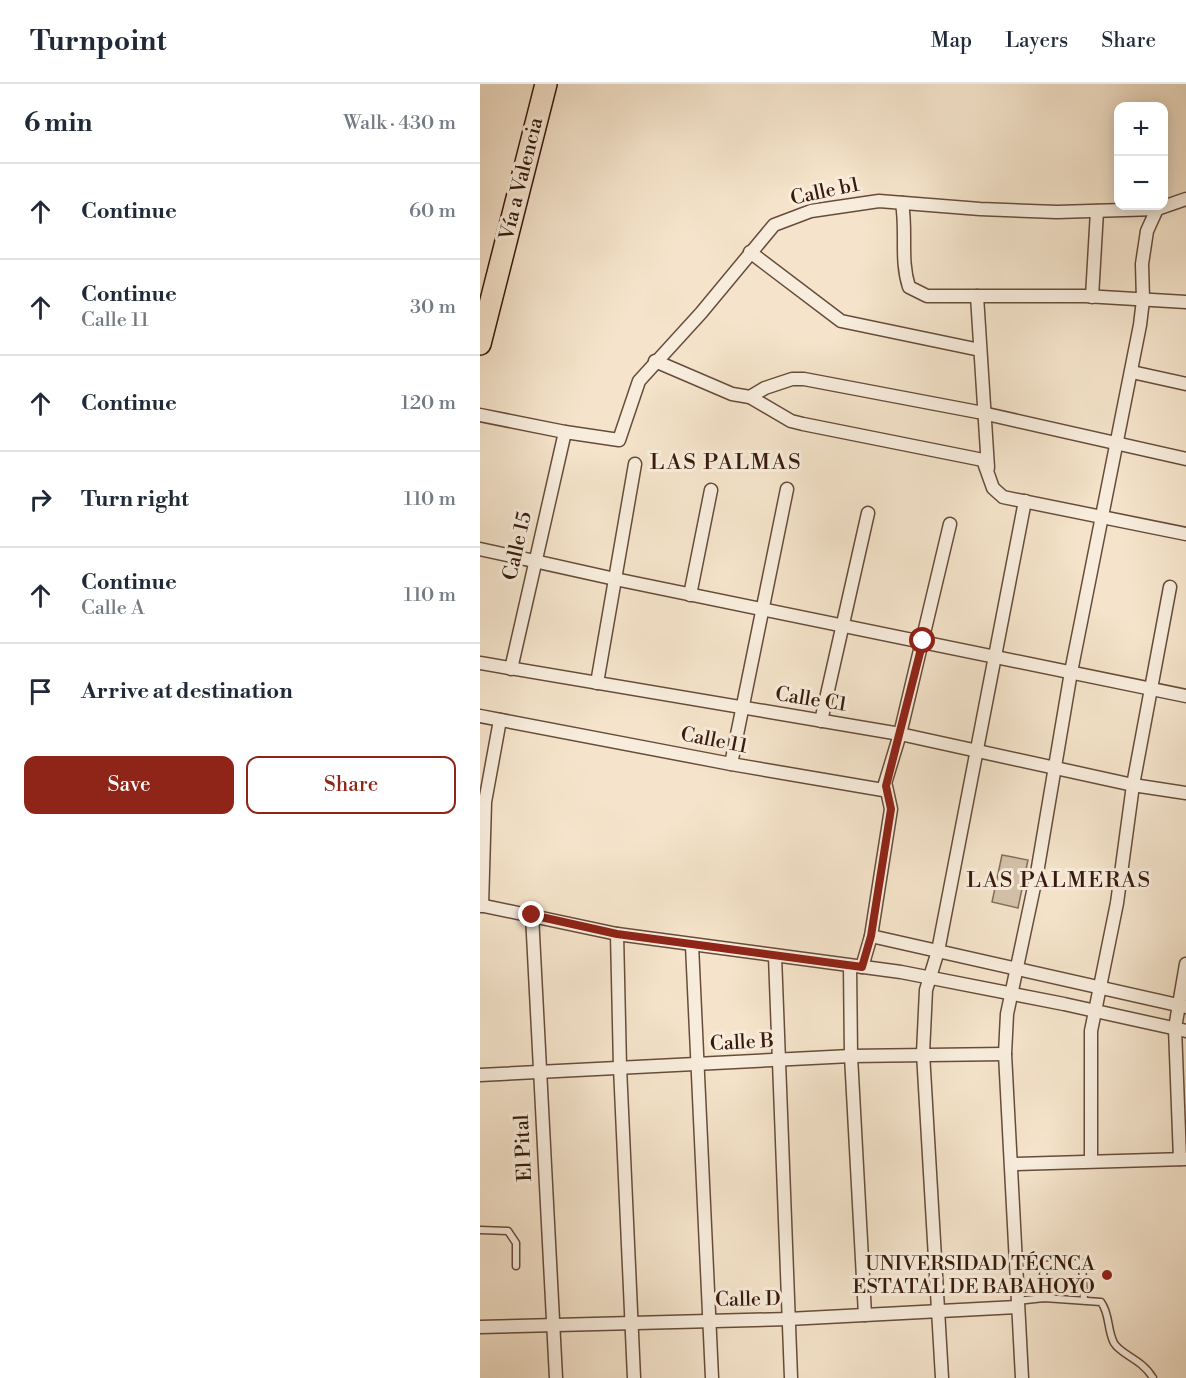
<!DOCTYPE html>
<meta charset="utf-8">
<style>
:root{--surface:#fff;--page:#f6f6f7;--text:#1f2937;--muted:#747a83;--line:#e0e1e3;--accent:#8f2418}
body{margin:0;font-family:"Libre Bodoni",serif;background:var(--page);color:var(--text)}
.controls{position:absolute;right:18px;top:18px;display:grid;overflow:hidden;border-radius:12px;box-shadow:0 3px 15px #0003}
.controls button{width:54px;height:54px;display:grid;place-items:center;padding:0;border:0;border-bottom:2px solid var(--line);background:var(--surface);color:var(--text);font:30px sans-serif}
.stop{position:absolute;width:18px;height:18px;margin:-14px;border:4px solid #8f2418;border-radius:50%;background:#fff}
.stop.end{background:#8f2418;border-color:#fff;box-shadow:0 2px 6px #0008}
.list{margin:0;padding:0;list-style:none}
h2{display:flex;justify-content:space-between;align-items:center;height:78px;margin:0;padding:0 24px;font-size:26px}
h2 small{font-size:20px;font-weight:400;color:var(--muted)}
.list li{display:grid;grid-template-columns:39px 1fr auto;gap:18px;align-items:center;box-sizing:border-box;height:96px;padding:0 24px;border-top:2px solid var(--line)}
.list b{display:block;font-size:22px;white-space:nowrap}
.list p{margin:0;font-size:20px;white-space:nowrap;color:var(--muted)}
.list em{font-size:20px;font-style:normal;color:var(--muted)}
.actions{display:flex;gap:12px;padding:18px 24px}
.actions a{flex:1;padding:14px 0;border:2px solid var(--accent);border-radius:12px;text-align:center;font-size:21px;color:var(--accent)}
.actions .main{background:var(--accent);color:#fff}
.icon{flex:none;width:33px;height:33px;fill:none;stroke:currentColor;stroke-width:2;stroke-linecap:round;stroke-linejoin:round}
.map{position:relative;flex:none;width:706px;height:1294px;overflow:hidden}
header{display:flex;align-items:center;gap:36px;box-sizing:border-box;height:84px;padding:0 30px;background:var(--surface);border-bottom:2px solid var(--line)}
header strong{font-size:28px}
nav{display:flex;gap:33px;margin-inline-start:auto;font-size:21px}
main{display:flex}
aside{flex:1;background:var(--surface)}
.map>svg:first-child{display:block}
.green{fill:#d5c2ab;stroke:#866e5c;stroke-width:1.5}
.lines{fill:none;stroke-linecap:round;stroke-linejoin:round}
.lane-casing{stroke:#674c3c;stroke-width:9}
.street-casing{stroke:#674c3c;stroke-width:15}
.highway-casing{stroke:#381a0d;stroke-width:24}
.lane{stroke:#f8eddd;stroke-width:6}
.street{stroke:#f8eddd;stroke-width:12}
.highway{stroke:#f5e4cb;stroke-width:21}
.route{stroke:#8f2418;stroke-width:8}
.poi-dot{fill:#8f2418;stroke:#f8eddd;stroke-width:2}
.labels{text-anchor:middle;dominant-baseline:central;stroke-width:6;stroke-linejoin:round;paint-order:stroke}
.street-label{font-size:20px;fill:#381a0d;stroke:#f8eddd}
.poi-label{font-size:20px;fill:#381a0d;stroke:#f8eddd;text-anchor:end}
.quarter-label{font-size:22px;letter-spacing:1.5px;fill:#381a0d;stroke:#f8eddd}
</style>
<header>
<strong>Turnpoint</strong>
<nav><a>Map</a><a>Layers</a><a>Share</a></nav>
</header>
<main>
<aside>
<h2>6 min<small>Walk · 430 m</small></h2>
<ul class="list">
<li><svg class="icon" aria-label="ahead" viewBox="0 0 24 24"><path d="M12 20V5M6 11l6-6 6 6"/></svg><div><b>Continue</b></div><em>60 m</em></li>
<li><svg class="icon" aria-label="ahead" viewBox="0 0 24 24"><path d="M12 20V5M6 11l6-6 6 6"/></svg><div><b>Continue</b><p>Calle 11</p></div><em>30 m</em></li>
<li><svg class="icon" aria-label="ahead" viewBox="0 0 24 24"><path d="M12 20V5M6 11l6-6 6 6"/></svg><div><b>Continue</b></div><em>120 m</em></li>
<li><svg class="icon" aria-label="right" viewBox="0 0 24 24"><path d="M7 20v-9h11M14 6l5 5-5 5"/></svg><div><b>Turn right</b></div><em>110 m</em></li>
<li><svg class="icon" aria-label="ahead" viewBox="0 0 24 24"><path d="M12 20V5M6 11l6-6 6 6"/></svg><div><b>Continue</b><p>Calle A</p></div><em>110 m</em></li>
<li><svg class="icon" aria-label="arrive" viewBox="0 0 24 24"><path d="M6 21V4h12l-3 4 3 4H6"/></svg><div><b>Arrive at destination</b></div></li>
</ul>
<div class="actions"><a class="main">Save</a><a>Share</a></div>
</aside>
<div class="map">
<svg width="706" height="1294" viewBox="0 0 706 1294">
<rect width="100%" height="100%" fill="#f5e4cb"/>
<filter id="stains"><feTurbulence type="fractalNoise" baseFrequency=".00333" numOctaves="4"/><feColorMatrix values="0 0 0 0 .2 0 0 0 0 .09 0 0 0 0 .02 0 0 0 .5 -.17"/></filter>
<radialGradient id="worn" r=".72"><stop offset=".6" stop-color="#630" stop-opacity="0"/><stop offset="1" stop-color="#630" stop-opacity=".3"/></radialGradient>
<path class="green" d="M522,771L548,776L538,824L512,818Z"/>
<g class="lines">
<defs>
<g id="lane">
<path d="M0,1146L28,1147L36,1159V1182"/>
<path d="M564,1214L563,1181L602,1179L604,1216"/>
<path d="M537,1217L564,1214L621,1218C630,1230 627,1246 634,1259C641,1271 662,1275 673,1294"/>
</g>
<g id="street">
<path d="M422,119C427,149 420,175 429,203L447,212H605L706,218"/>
<path d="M270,168L361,237L500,266"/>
<path d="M497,212L508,384"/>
<path d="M612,213L617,127"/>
<path d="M175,277L252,310L270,313L285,304L312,295H324L498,328L706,375"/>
<path d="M652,288L706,300"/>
<path d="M270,313L311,337L323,340L503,376L513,404L523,413L706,450"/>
<path d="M0,331L85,348L139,356L159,297L221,229L294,141L331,127L399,117L500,125L577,128L677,125L706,115"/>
<path d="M0,465L135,495L706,612"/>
<path d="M210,511L231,406"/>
<path d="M0,579L420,650L653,701L706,709"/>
<path d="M31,585L85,348"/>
<path d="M117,599L155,380"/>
<path d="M0,632L251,680L403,706L420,650L470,440"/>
<path d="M341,637L388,429"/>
<path d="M251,680L307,405"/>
<path d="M406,702L411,725L391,852L706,923"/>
<path d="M0,821L137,850L421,888L584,920L706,947"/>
<path d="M2,822L5,718L20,636"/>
<path d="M52,831L76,1294"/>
<path d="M137,850L140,983L154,1294"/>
<path d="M212,861L232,1294"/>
<path d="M295,872L311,1294"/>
<path d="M370,882L371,972L385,1231"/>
<path d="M382,883L391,852"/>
<path d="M0,991L371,972L525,970"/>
<path d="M700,1075L695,944L706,880"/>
<path d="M611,1076V947L637,819L653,701L690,503"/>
<path d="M532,1080L706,1075"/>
<path d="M0,1243L308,1235L537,1223"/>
<path d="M462,1294L443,969L446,906L458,867L545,417"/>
<path d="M542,1294L525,970L527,930L557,789L591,588L660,241L663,216L662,180L667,147L677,125"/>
</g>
<path id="highway" d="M0,260L66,0"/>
</defs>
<use href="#lane" class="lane-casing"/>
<use href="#street" class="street-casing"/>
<use href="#highway" class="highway-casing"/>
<use href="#lane" class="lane"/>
<use href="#street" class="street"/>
<use href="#highway" class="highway"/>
</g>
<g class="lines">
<path class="route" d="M52,831L137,850L382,883L391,852L411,725L406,702L443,557"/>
</g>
<circle class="poi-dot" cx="627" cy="1191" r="6"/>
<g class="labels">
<g class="street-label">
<text transform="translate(42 95) rotate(-76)">Vía a Valencia</text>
<text transform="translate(345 108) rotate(-12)">Calle b1</text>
<text transform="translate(38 462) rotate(-77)">Calle 15</text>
<text transform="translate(331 616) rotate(9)">Calle C1</text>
<text transform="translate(234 657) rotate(11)">Calle 11</text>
<text transform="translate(262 959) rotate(-3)">Calle B</text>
<text transform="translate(44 1064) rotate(-93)">El Pital</text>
<text transform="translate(268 1216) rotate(-1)">Calle D</text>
</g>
<g class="poi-label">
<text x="615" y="1180">UNIVERSIDAD TÉCNCA<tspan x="615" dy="23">ESTATAL DE BABAHOYO</tspan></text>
</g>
<g class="quarter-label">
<text x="246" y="378">LAS PALMAS</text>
<text x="579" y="796">LAS PALMERAS</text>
</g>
</g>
<rect width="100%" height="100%" filter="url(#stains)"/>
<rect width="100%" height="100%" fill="url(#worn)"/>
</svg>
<div class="controls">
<button>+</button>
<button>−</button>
</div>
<div class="stop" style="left:443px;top:557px"></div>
<div class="stop end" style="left:52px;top:831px"></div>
</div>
</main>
